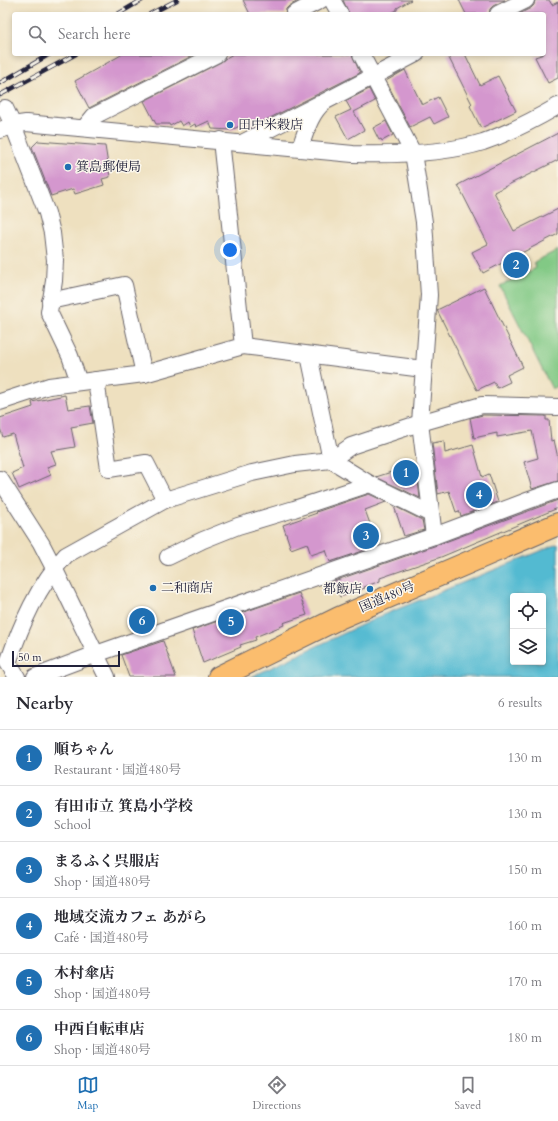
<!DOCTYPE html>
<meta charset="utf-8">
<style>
:root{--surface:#fff;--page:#f2f2f3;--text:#2b2b33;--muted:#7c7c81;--line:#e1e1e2;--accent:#1f6fb2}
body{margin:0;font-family:Cardo,"Noto Serif JP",serif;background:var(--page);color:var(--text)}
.controls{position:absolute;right:12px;bottom:12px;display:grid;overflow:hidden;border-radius:4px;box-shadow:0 2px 6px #0003}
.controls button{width:36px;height:36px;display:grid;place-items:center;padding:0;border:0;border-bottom:1px solid var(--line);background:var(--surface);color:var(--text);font:20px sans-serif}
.scale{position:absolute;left:12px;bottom:10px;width:108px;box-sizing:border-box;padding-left:4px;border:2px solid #22223b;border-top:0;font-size:11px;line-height:14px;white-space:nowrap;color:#22223b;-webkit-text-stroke:3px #fbf7ec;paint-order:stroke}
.you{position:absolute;left:230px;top:250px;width:14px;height:14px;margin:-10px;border:3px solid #fff;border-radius:50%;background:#1a73e8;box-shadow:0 0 0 6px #1a73e833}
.badge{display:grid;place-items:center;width:26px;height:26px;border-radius:50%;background:var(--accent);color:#fff;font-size:13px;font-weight:700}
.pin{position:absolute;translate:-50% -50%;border:2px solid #fff;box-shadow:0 1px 4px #0006}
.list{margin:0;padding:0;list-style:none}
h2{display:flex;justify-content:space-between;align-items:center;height:52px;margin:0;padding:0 16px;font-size:17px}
h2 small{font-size:13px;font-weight:400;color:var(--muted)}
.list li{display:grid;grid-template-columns:26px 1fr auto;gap:12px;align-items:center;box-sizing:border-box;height:56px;padding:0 16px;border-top:1px solid var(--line)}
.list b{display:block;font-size:15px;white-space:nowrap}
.list p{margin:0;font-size:13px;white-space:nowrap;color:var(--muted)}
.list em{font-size:13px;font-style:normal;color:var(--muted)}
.icon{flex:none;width:22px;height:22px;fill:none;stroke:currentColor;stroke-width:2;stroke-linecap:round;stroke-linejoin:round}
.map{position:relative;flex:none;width:558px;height:677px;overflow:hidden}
.search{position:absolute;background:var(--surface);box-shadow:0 2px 6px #0003;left:12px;right:12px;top:12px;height:44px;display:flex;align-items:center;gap:10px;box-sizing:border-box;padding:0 14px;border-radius:4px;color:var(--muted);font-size:15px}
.sheet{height:388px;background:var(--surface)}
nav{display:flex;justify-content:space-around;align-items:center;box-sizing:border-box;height:56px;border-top:1px solid var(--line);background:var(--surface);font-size:11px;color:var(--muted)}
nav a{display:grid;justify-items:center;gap:2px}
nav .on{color:var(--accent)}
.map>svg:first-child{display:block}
.green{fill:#82c985;stroke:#527660}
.water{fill:#53bad1;stroke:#3a6e86;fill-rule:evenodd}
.building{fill:#d497ce}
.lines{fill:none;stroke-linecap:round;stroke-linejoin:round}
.minor-casing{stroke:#696469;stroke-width:18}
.highway-casing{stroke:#696469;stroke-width:24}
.minor{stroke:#fff;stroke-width:16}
.highway{stroke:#fbbd6e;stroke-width:22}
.rail-casing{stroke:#22223b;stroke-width:4.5}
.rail{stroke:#fbf7ec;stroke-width:3;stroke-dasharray:9;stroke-linecap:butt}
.poi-dot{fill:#1f6fb2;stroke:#fbf7ec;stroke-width:1.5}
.labels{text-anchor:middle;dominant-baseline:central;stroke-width:3;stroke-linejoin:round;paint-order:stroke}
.poi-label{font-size:13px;fill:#22223b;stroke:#fbf7ec;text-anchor:start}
.street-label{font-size:13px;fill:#22223b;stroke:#fbf7ec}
</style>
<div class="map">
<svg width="558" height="677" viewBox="0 0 558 677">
<rect width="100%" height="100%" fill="#fbf7ec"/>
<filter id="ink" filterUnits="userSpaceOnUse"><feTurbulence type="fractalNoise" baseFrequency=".025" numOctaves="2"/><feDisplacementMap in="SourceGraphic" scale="8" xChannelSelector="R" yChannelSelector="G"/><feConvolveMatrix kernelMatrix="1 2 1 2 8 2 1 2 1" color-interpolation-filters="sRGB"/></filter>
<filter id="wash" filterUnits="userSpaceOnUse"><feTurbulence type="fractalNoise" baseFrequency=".012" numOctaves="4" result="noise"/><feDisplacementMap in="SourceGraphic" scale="16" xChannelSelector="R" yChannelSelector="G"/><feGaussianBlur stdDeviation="0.9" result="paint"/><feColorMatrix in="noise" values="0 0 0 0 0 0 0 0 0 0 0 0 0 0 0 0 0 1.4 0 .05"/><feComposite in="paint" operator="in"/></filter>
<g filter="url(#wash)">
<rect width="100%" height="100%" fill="#eee0bf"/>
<path class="green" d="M558,250V386L552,389L500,286L536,268L534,262Z"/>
<path class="water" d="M558,544V677H251L383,615ZM513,596H543V662H513Z"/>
<g id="blocks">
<g class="building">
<path d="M243,0H300L289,6L286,9L285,14H250Z"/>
<path d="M343,0H411L397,8V10L389,14H349Z"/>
<path d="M459,0H505L493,6L490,9L489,14H466Z"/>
<path d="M535,0H549L552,5L558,2V78L548,83L535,57L544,54V14H519L531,8L534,5Z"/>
<path d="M123,54H196L89,108L75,81Z"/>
<path d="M233,54H352L360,73L250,128L247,122L232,130L212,129L209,121L196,127L195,124L190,127L188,122L182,126L179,121L170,126L169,124H156L144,101L221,62L226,58Z"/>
<path d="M447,54H465L480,85L498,76L516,111L481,128L470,106L472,104Z"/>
<path d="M405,70L422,105L438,97L448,117L434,124L430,117L410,127L386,81Z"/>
<path d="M369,89L375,101L354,112L364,130L348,139L336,117L351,110L346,101Z"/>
<path d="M386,121L393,135L382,141L381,139L379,140L373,128Z"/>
<path d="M558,133V160L494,192L514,231L558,209V234L483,273L472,252L488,244L458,185Z"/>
<path d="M38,141L105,146L110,177L102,179L104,185L75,194L73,189L51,196L32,147Z"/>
<path d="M484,287L523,367L507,375L510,382L497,388L494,382L477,390L437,310Z"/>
<path d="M65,395L68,409L90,406L93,423L71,427L75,447L51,451L56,464L47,467L51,475L19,489L12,473L23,468L13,434L3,437L0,428V418L33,407L32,402Z"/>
<path d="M483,415L546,416V420H549L551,441L554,440L558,458V481L532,489L524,462L538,458L532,431L497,437V433L474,438L470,418Z"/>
<path d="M444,441L445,453L473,445L482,477L489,474L498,502L461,516L459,511L456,512L449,491L438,494L432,443Z"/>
<path d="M416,464L420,498L376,477Z"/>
<path d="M369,494L386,502L365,510L378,546L330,562L326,550L311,555L307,543L291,549L283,525L317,513L316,512Z"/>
<path d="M558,500V508L441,557L380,578V581L364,587L365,588L340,597L334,581L437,545Z"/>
<path d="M394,506L422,520L424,530L404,536Z"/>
<path d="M299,593L307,615L283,623L284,625L255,637L256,640L240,645L241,647L203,663L192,630Z"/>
<path d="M163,641L176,677H129L121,655Z"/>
</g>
</g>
</g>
<g filter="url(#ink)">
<use href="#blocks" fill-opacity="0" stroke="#696469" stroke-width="1"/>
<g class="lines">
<defs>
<g id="minor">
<path d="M332,0L340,14"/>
<path d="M294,14L321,0"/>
<path d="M498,14L526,0"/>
<path d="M361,54L413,153L424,222L429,295L420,423L434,536"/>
<path d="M5,108L13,125L47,213L52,233L55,260L54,281L49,312L70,356L79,382"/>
<path d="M85,127L94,116L217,54"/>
<path d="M0,130L19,124L26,123L353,154C393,155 445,154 483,142C509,133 534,120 558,106"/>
<path d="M244,142L319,104"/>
<path d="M300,148C306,131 310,114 324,102L416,54"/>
<path d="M50,301L124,285L144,374"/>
<path d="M243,346L423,369"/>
<path d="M309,355L331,460L370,484L431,514"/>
<path d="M96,380L109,469L146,463L165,500"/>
<path d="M0,402L49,386L144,374L243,346L221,140"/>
<path d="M0,479L41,543L54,568L107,677"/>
<path d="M168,557L203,540L238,526L294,509L370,484"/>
<path d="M17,677L8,663C21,625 38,585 66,555L165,500L252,473L295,464L331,460L351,446L420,423L482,405L558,407"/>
<path d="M35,677L96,654L434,536L527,501L558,490"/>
</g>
<path id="highway" d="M219,677L339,618L558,524"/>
</defs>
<use href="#minor" class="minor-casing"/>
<use href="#highway" class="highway-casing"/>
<use href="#minor" class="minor"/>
<use href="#highway" class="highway"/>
<defs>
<g id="rail">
<path d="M118,14L142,0"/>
<path d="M150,14L177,0"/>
<path d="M0,83L50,54"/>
<path d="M0,95L76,54"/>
</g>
</defs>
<use href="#rail" class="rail-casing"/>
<use href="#rail" class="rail"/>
</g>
</g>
<g class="poi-dot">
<circle cx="230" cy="125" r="4"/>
<circle cx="68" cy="167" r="4"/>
<circle cx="153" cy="588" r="4"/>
<circle cx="370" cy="589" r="4"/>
</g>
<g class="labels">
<g class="poi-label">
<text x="238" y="125">田中米穀店</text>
<text x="76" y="167">箕島郵便局</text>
<text x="161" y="588">二和商店</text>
<text x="362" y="589" text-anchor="end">都飯店</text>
</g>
<g class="street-label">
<text transform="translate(387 597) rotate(-23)">国道480号</text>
</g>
</g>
</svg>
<div class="controls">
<button><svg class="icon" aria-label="locate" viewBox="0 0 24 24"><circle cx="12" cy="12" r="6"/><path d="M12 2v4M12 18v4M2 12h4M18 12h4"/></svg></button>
<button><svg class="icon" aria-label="layers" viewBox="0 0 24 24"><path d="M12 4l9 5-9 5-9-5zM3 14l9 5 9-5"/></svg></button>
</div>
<div class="scale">50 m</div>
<div class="you"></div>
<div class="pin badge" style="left:406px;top:473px">1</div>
<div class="pin badge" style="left:516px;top:265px">2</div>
<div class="pin badge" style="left:366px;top:536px">3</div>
<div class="pin badge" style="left:479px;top:495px">4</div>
<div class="pin badge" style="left:231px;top:622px">5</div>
<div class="pin badge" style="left:142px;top:621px">6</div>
<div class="search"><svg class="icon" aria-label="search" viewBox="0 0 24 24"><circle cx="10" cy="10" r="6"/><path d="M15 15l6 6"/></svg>Search here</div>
</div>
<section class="sheet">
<h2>Nearby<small>6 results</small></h2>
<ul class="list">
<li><span class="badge">1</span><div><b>順ちゃん</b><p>Restaurant · 国道480号</p></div><em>130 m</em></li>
<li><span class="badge">2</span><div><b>有田市立 箕島小学校</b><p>School</p></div><em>130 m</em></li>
<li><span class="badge">3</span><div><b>まるふく呉服店</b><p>Shop · 国道480号</p></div><em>150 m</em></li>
<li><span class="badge">4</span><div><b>地域交流カフェ あがら</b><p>Café · 国道480号</p></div><em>160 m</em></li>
<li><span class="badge">5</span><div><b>木村傘店</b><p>Shop · 国道480号</p></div><em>170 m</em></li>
<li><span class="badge">6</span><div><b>中西自転車店</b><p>Shop · 国道480号</p></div><em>180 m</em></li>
</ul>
</section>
<nav>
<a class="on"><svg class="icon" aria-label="map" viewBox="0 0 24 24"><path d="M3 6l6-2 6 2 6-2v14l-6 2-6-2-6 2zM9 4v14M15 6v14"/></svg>Map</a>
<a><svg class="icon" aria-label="directions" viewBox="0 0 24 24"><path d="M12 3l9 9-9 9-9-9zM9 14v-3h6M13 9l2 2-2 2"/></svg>Directions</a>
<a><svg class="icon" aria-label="saved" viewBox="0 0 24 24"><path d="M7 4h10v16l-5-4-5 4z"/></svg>Saved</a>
</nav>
